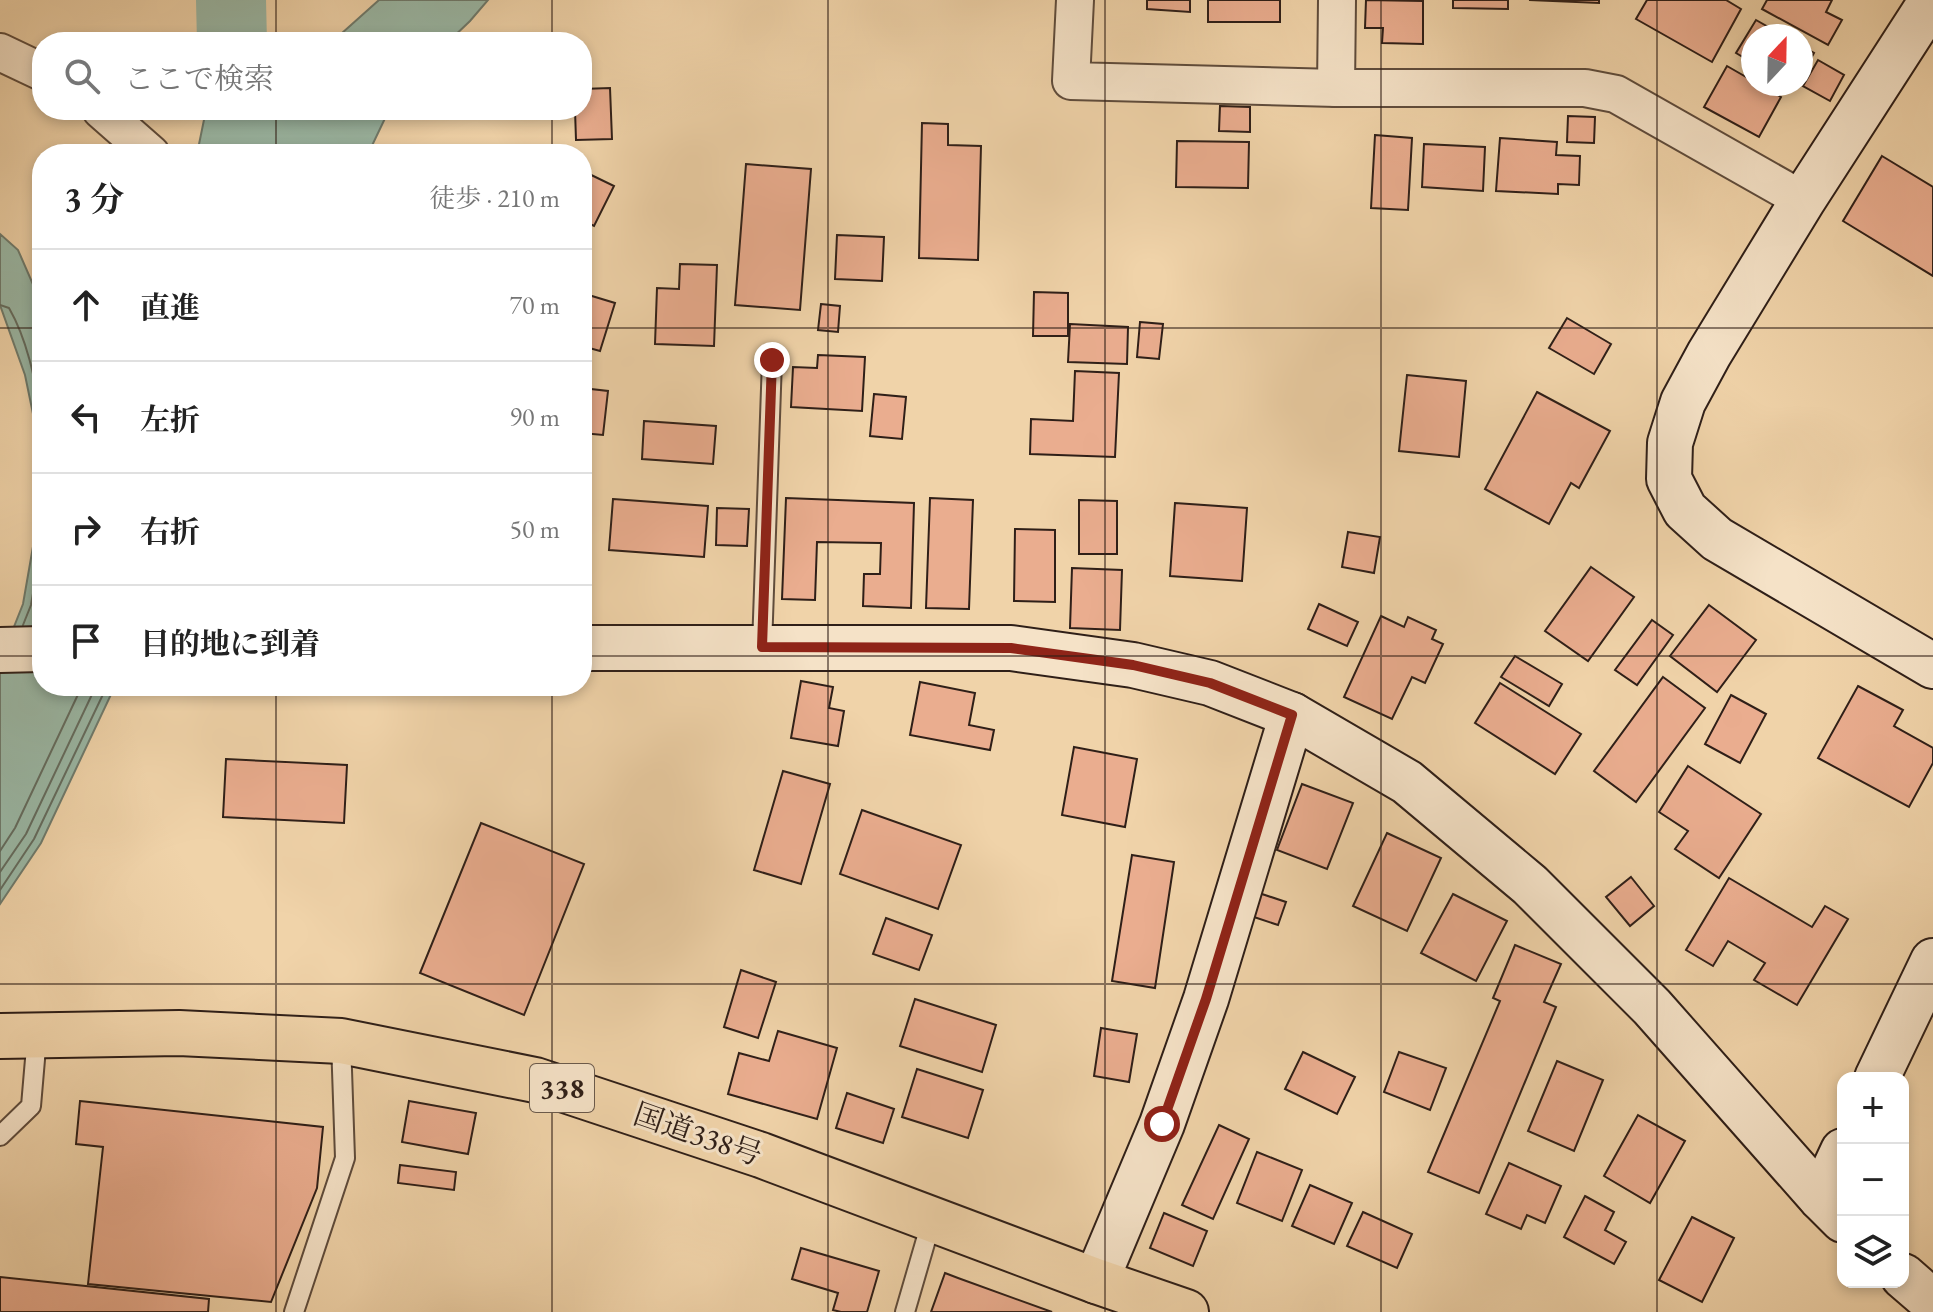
<!DOCTYPE html>
<html lang="ja">
<meta charset="utf-8">
<style>
:root{--surface:#fff;--page:#f6f6f6;--text:#222;--muted:#767676;--line:#e0e0e0}
body{margin:0;font-family:"EB Garamond","Noto Serif JP",serif;background:var(--page);color:var(--text)}
.controls{position:absolute;right:24px;bottom:24px;display:grid;overflow:hidden;border-radius:16px;box-shadow:0 4px 12px #0003}
.controls button{width:72px;height:72px;display:grid;place-items:center;padding:0;border:0;border-bottom:2px solid var(--line);background:var(--surface);color:var(--text);font:40px sans-serif}
.compass{position:absolute;left:1741px;top:24px;width:72px;height:72px;border-radius:50%;background:var(--surface);box-shadow:0 4px 12px #0003;rotate:22deg}
.stop{position:absolute;width:24px;height:24px;margin:-18px;border:6px solid #8f2418;border-radius:50%;background:#fff}
.stop.end{background:#8f2418;border-color:#fff;box-shadow:0 2px 8px #0008}
.list{margin:0;padding:0;list-style:none}
h2{display:flex;justify-content:space-between;align-items:center;height:104px;margin:0;padding:0 32px;font-size:34px}
h2 small{font-size:26px;font-weight:400;color:var(--muted)}
.list li{display:grid;grid-template-columns:52px 1fr auto;gap:24px;align-items:center;box-sizing:border-box;height:112px;padding:0 32px;border-top:2px solid var(--line)}
.list b{display:block;font-size:30px;white-space:nowrap}
.list em{font-size:26px;font-style:normal;color:var(--muted)}
.icon{flex:none;width:44px;height:44px;fill:none;stroke:currentColor;stroke-width:2;stroke-linecap:round;stroke-linejoin:round}
.map{position:relative;flex:none;width:1933px;height:1312px;overflow:hidden}
.search{position:absolute;background:var(--surface);box-shadow:0 4px 12px #0003;left:32px;top:32px;width:560px;height:88px;display:flex;align-items:center;gap:20px;box-sizing:border-box;padding:0 28px;border-radius:32px;color:var(--muted);font-size:30px}
.panel{position:absolute;background:var(--surface);box-shadow:0 4px 12px #0003;left:32px;top:144px;width:560px;height:552px;border-radius:32px}
.map>svg:first-child{display:block}
.water{fill:#9ab8a6;stroke:#6f7b6d;stroke-width:2}
.lines{fill:none;stroke-linecap:round;stroke-linejoin:round}
.shore{stroke:#646c5f;stroke-width:2}
.river{stroke:#9ab8a6;stroke-width:70}
.building{fill:#eaad8f;stroke:#2f1f18;stroke-width:2}
.lane-casing{stroke:#5f4c3c;stroke-width:22}
.street-casing{stroke:#5f4c3c;stroke-width:40}
.secondary-casing{stroke:#2f1f18;stroke-width:48}
.highway-casing{stroke:#2f1f18;stroke-width:48}
.lane{stroke:#f5e2c7;stroke-width:18}
.street{stroke:#f5e2c7;stroke-width:36}
.secondary{stroke:#f5e2c7;stroke-width:44}
.highway{stroke:#f0d3a9;stroke-width:44}
.route{stroke:#8f2418;stroke-width:10}
.grid{fill:none;stroke:#2f1f18;stroke-width:2;stroke-opacity:0.55}
.labels{text-anchor:middle;dominant-baseline:central;stroke-width:6;stroke-linejoin:round;paint-order:stroke}
.shield{fill:#f5e2c7;stroke:#6a5a4c;stroke-width:2}
.shield-label{font-size:28px;font-weight:bold;fill:#2f1f18}
.street-label{font-size:30px;fill:#2f1f18;stroke:#f5e2c7}
</style>
<div class="map">
<svg width="1933" height="1312" viewBox="0 0 1933 1312">
<rect width="100%" height="100%" fill="#f0d3a9"/>
<filter id="stains"><feTurbulence type="fractalNoise" baseFrequency=".0025" numOctaves="4"/><feColorMatrix values="0 0 0 0 .2 0 0 0 0 .09 0 0 0 0 .02 0 0 0 .5 -.17"/></filter>
<radialGradient id="worn" r=".72"><stop offset=".6" stop-color="#630" stop-opacity="0"/><stop offset="1" stop-color="#630" stop-opacity=".3"/></radialGradient>
<g class="water">
<path d="M379,0H488L470,21L448,42H332Z"/>
<path d="M206,110H249L257,113L285,110H389L368,154H197Z"/>
<path d="M0,234L18,250L42,305V686H115L41,843L0,904V662L23,604L38,518V438L25,375L0,305Z"/>
</g>
<g class="lines">
<g class="shore">
<path d="M0,305L9,308C28,341 35,381 42,418"/>
<path d="M23,625L31,605L42,541"/>
<path d="M0,851L15,828L82,686"/>
<path d="M0,872L26,834L96,686"/>
<path d="M0,890L34,839L107,686"/>
</g>
<path class="river" d="M231,0L232,42"/>
</g>
<g class="building">
<path d="M1147,0H1190V12L1147,9Z"/>
<rect x="1208" y="0" width="72" height="22"/>
<path d="M1366,0L1423,1V44L1382,43L1383,28H1365Z"/>
<path d="M1453,0H1508V9L1453,8Z"/>
<path d="M1529,0H1599V3Z"/>
<path d="M1647,0H1726L1741,9L1712,62L1636,19Z"/>
<path d="M1767,0H1832L1826,12L1842,20L1828,45L1762,9Z"/>
<path d="M1756,20L1784,36H1753V63L1736,53Z"/>
<path d="M1801,46L1814,53L1801,77Z"/>
<path d="M1818,60L1844,75L1830,101L1803,86Z"/>
<path d="M1727,66L1753,81V84H1759L1781,97L1759,137L1704,107Z"/>
<path d="M610,88L612,139L576,140L575,110H582V89Z"/>
<path d="M1220,106L1250,107V132L1219,131Z"/>
<path d="M1568,116L1595,117L1594,143L1567,142Z"/>
<path d="M922,123L948,124V145L981,146L978,260L919,258Z"/>
<path d="M1375,135L1412,138L1408,210L1371,208Z"/>
<path d="M1500,138L1557,142L1556,155L1580,156L1579,185L1558,184V194L1496,191Z"/>
<path d="M1177,141L1249,142L1248,188L1176,187Z"/>
<path d="M1424,144L1485,147L1483,191L1422,187Z"/>
<path d="M1882,156L1933,187V276L1843,221Z"/>
<path d="M746,164L811,169L800,310L735,305Z"/>
<path d="M583,171L614,186L594,226L582,220Z"/>
<path d="M837,235L884,237L882,281L835,279Z"/>
<path d="M680,264L717,265L714,346L655,344L657,288L679,289Z"/>
<path d="M1034,292L1068,293V336H1033Z"/>
<path d="M582,293L615,303L600,351L582,346Z"/>
<path d="M821,304L840,306L838,332L818,330Z"/>
<path d="M1567,318L1611,344L1594,374L1549,348Z"/>
<path d="M1140,322L1163,324L1159,359L1137,357Z"/>
<path d="M1070,324L1128,327L1127,364L1068,362Z"/>
<path d="M818,355L865,357L862,411L791,407L793,367L817,368Z"/>
<path d="M1075,371L1119,373L1115,457L1030,454L1031,419L1073,421Z"/>
<path d="M1407,375L1466,381L1459,457L1399,451Z"/>
<path d="M582,388L608,391L603,435L582,433Z"/>
<path d="M1537,392L1610,431L1579,488L1571,483L1549,524L1485,489Z"/>
<path d="M874,394L906,397L902,439L870,436Z"/>
<path d="M644,421L716,426L713,464L642,459Z"/>
<path d="M786,498L914,503L911,608L863,606L864,574H880L881,543L817,542L815,600L782,599Z"/>
<path d="M930,498L973,500L969,609L926,608Z"/>
<path d="M613,499L708,506L704,557L609,550Z"/>
<path d="M1079,500L1117,501V554H1079Z"/>
<path d="M1175,503L1247,508L1242,581L1170,576Z"/>
<path d="M717,508L749,509L747,546L716,545Z"/>
<path d="M1015,529L1055,530V602L1014,601Z"/>
<path d="M1348,532L1380,537L1374,573L1342,567Z"/>
<path d="M1591,567L1634,597L1588,661L1545,631Z"/>
<path d="M1072,568L1122,570L1120,630L1070,628Z"/>
<path d="M1319,604L1358,622L1347,646L1308,629Z"/>
<path d="M1709,605L1756,640L1717,692L1670,656Z"/>
<path d="M1381,616L1404,627L1408,617L1436,630L1432,639L1443,644L1425,683L1412,677L1392,719L1344,697Z"/>
<path d="M1652,620L1673,635L1637,685L1615,670Z"/>
<path d="M1515,656L1562,684L1549,706L1501,677Z"/>
<path d="M1663,677L1705,708L1636,802L1594,771Z"/>
<path d="M801,681L833,687L829,708L844,711L838,746L791,738Z"/>
<path d="M920,682L975,693L969,725L994,730L990,750L910,735Z"/>
<path d="M1500,683L1581,734L1555,774L1475,723Z"/>
<path d="M1858,686L1903,710L1894,726L1933,748V763L1909,807L1818,758Z"/>
<path d="M1731,695L1766,714L1740,763L1705,744Z"/>
<path d="M1074,747L1137,759L1125,827L1062,815Z"/>
<path d="M226,759L347,765L344,823L223,817Z"/>
<path d="M1688,766L1761,814L1719,878L1675,849L1688,831L1659,812Z"/>
<path d="M783,771L830,784L801,884L754,870Z"/>
<path d="M1302,784L1353,803L1327,869L1277,850Z"/>
<path d="M862,810L961,845L938,909L840,874Z"/>
<path d="M481,823L584,864L524,1015L420,973Z"/>
<path d="M1387,833L1441,858L1407,931L1353,906Z"/>
<path d="M1132,855L1174,862L1155,988L1112,981Z"/>
<path d="M1631,877L1654,906L1630,926L1606,897Z"/>
<path d="M1729,878L1812,927L1825,906L1848,919L1797,1005L1754,980L1765,963L1728,941L1713,966L1686,950Z"/>
<path d="M1253,891L1286,902L1278,925L1245,914Z"/>
<path d="M1453,894L1507,921L1476,981L1421,953Z"/>
<path d="M886,918L932,935L919,970L873,954Z"/>
<path d="M1515,945L1561,964L1544,1002L1556,1007L1479,1193L1428,1172L1500,1001L1493,998Z"/>
<path d="M741,970L776,982L758,1038L724,1027Z"/>
<path d="M915,999L996,1025L982,1072L900,1046Z"/>
<path d="M1101,1028L1137,1034L1129,1082L1094,1076Z"/>
<path d="M778,1031L837,1048L817,1119L728,1094L739,1053L769,1061Z"/>
<path d="M1303,1052L1355,1077L1337,1114L1285,1089Z"/>
<path d="M1399,1052L1446,1068L1430,1110L1384,1092Z"/>
<path d="M1557,1061L1603,1080L1574,1151L1528,1131Z"/>
<path d="M917,1069L983,1090L968,1138L902,1117Z"/>
<path d="M847,1093L894,1109L883,1143L836,1128Z"/>
<path d="M80,1101L323,1127L317,1188L271,1302L88,1284L103,1147L76,1144Z"/>
<path d="M409,1101L476,1113L468,1154L402,1142Z"/>
<path d="M1638,1115L1685,1141L1650,1203L1604,1176Z"/>
<path d="M1219,1125L1249,1139L1213,1219L1182,1205Z"/>
<path d="M1257,1152L1302,1170L1282,1221L1237,1203Z"/>
<path d="M1509,1163L1561,1186L1545,1223L1527,1215L1521,1229L1486,1214Z"/>
<path d="M400,1165L456,1172L454,1190L398,1183Z"/>
<path d="M1310,1185L1352,1203L1334,1244L1292,1226Z"/>
<path d="M1585,1196L1614,1212L1605,1230L1626,1242L1614,1264L1564,1237Z"/>
<path d="M1363,1212L1412,1234L1397,1268L1347,1246Z"/>
<path d="M1164,1213L1207,1231L1193,1266L1150,1248Z"/>
<path d="M1692,1217L1734,1238L1702,1302L1659,1280Z"/>
<path d="M801,1248L879,1271L867,1312H841L833,1310L838,1293L792,1279Z"/>
<path d="M945,1273L958,1278L1052,1312H931Z"/>
<path d="M0,1277L209,1299L208,1312H0Z"/>
</g>
<g class="lines">
<defs>
<g id="lane">
<path d="M762,647L772,360"/>
<path d="M0,1136L31,1106L37,1036"/>
<path d="M294,1312L345,1158L341,1041"/>
<path d="M905,1312L932,1219"/>
</g>
<g id="street">
<path d="M1075,0L1071,81L1336,88H1585L1616,94L1803,200"/>
<path d="M0,52L42,72"/>
<path d="M1336,88L1337,0"/>
<path d="M101,110L151,154"/>
</g>
<g id="secondary">
<path d="M1932,0L1803,200L1709,354L1683,402L1670,443L1669,479L1685,510L1717,539L1933,666"/>
<path d="M582,648H1011L1133,665L1210,683L1292,715L1407,782L1530,885L1652,1007L1821,1198L1843,1220"/>
<path d="M0,650L42,649"/>
<path d="M1877,1078L1933,961"/>
<path d="M1821,1198L1843,1151"/>
<path d="M1903,1276L1933,1302"/>
<path d="M1096,1281L1162,1124L1206,999L1292,715"/>
</g>
<path id="highway" d="M0,1036L179,1033L341,1041L535,1080L761,1155L1096,1281L1186,1312"/>
</defs>
<use href="#lane" class="lane-casing"/>
<use href="#street" class="street-casing"/>
<use href="#secondary" class="secondary-casing"/>
<use href="#highway" class="highway-casing"/>
<use href="#lane" class="lane"/>
<use href="#street" class="street"/>
<use href="#secondary" class="secondary"/>
<use href="#highway" class="highway"/>
</g>
<g class="lines">
<path class="route" d="M772,360L762,647L1011,648L1133,665L1210,683L1292,715L1206,999L1162,1124"/>
</g>
<path class="grid" d="M276,0V42M552,0V42M828,0V1312M1105,0V1312M1381,0V1312M1657,0V1312M276,110V154M552,110V154M0,328H42M582,328H1933M0,656H42M582,656H1933M276,686V1312M552,686V1312M0,984H1933"/>
<g class="labels">
<rect class="shield" x="530" y="1064" width="64" height="48" rx="6"/>
<g class="shield-label">
<text x="562" y="1088">338</text>
</g>
<g class="street-label">
<text transform="translate(698 1134) rotate(19)">国道338号</text>
</g>
</g>
<rect width="100%" height="100%" filter="url(#stains)"/>
<rect width="100%" height="100%" fill="url(#worn)"/>
</svg>
<div class="controls">
<button>+</button>
<button>−</button>
<button><svg class="icon" aria-label="layers" viewBox="0 0 24 24"><path d="M12 4l9 5-9 5-9-5zM3 14l9 5 9-5"/></svg></button>
</div>
<svg class="compass" viewBox="-18 -18 36 36"><path d="M0-13l5 13h-10z" fill="#e53935"/><path d="M0 13l5-13h-10z" fill="#767676"/></svg>
<div class="stop" style="left:1162px;top:1124px"></div>
<div class="stop end" style="left:772px;top:360px"></div>
<div class="search"><svg class="icon" aria-label="search" viewBox="0 0 24 24"><circle cx="10" cy="10" r="6"/><path d="M15 15l6 6"/></svg>ここで検索</div>
<section class="panel">
<h2>3 分<small>徒歩 · 210 m</small></h2>
<ul class="list">
<li><svg class="icon" aria-label="ahead" viewBox="0 0 24 24"><path d="M12 20V5M6 11l6-6 6 6"/></svg><div><b>直進</b></div><em>70 m</em></li>
<li><svg class="icon" aria-label="left" viewBox="0 0 24 24"><path d="M17 20v-9H6M10 6l-5 5 5 5"/></svg><div><b>左折</b></div><em>90 m</em></li>
<li><svg class="icon" aria-label="right" viewBox="0 0 24 24"><path d="M7 20v-9h11M14 6l5 5-5 5"/></svg><div><b>右折</b></div><em>50 m</em></li>
<li><svg class="icon" aria-label="arrive" viewBox="0 0 24 24"><path d="M6 21V4h12l-3 4 3 4H6"/></svg><div><b>目的地に到着</b></div></li>
</ul>
</section>
</div>
